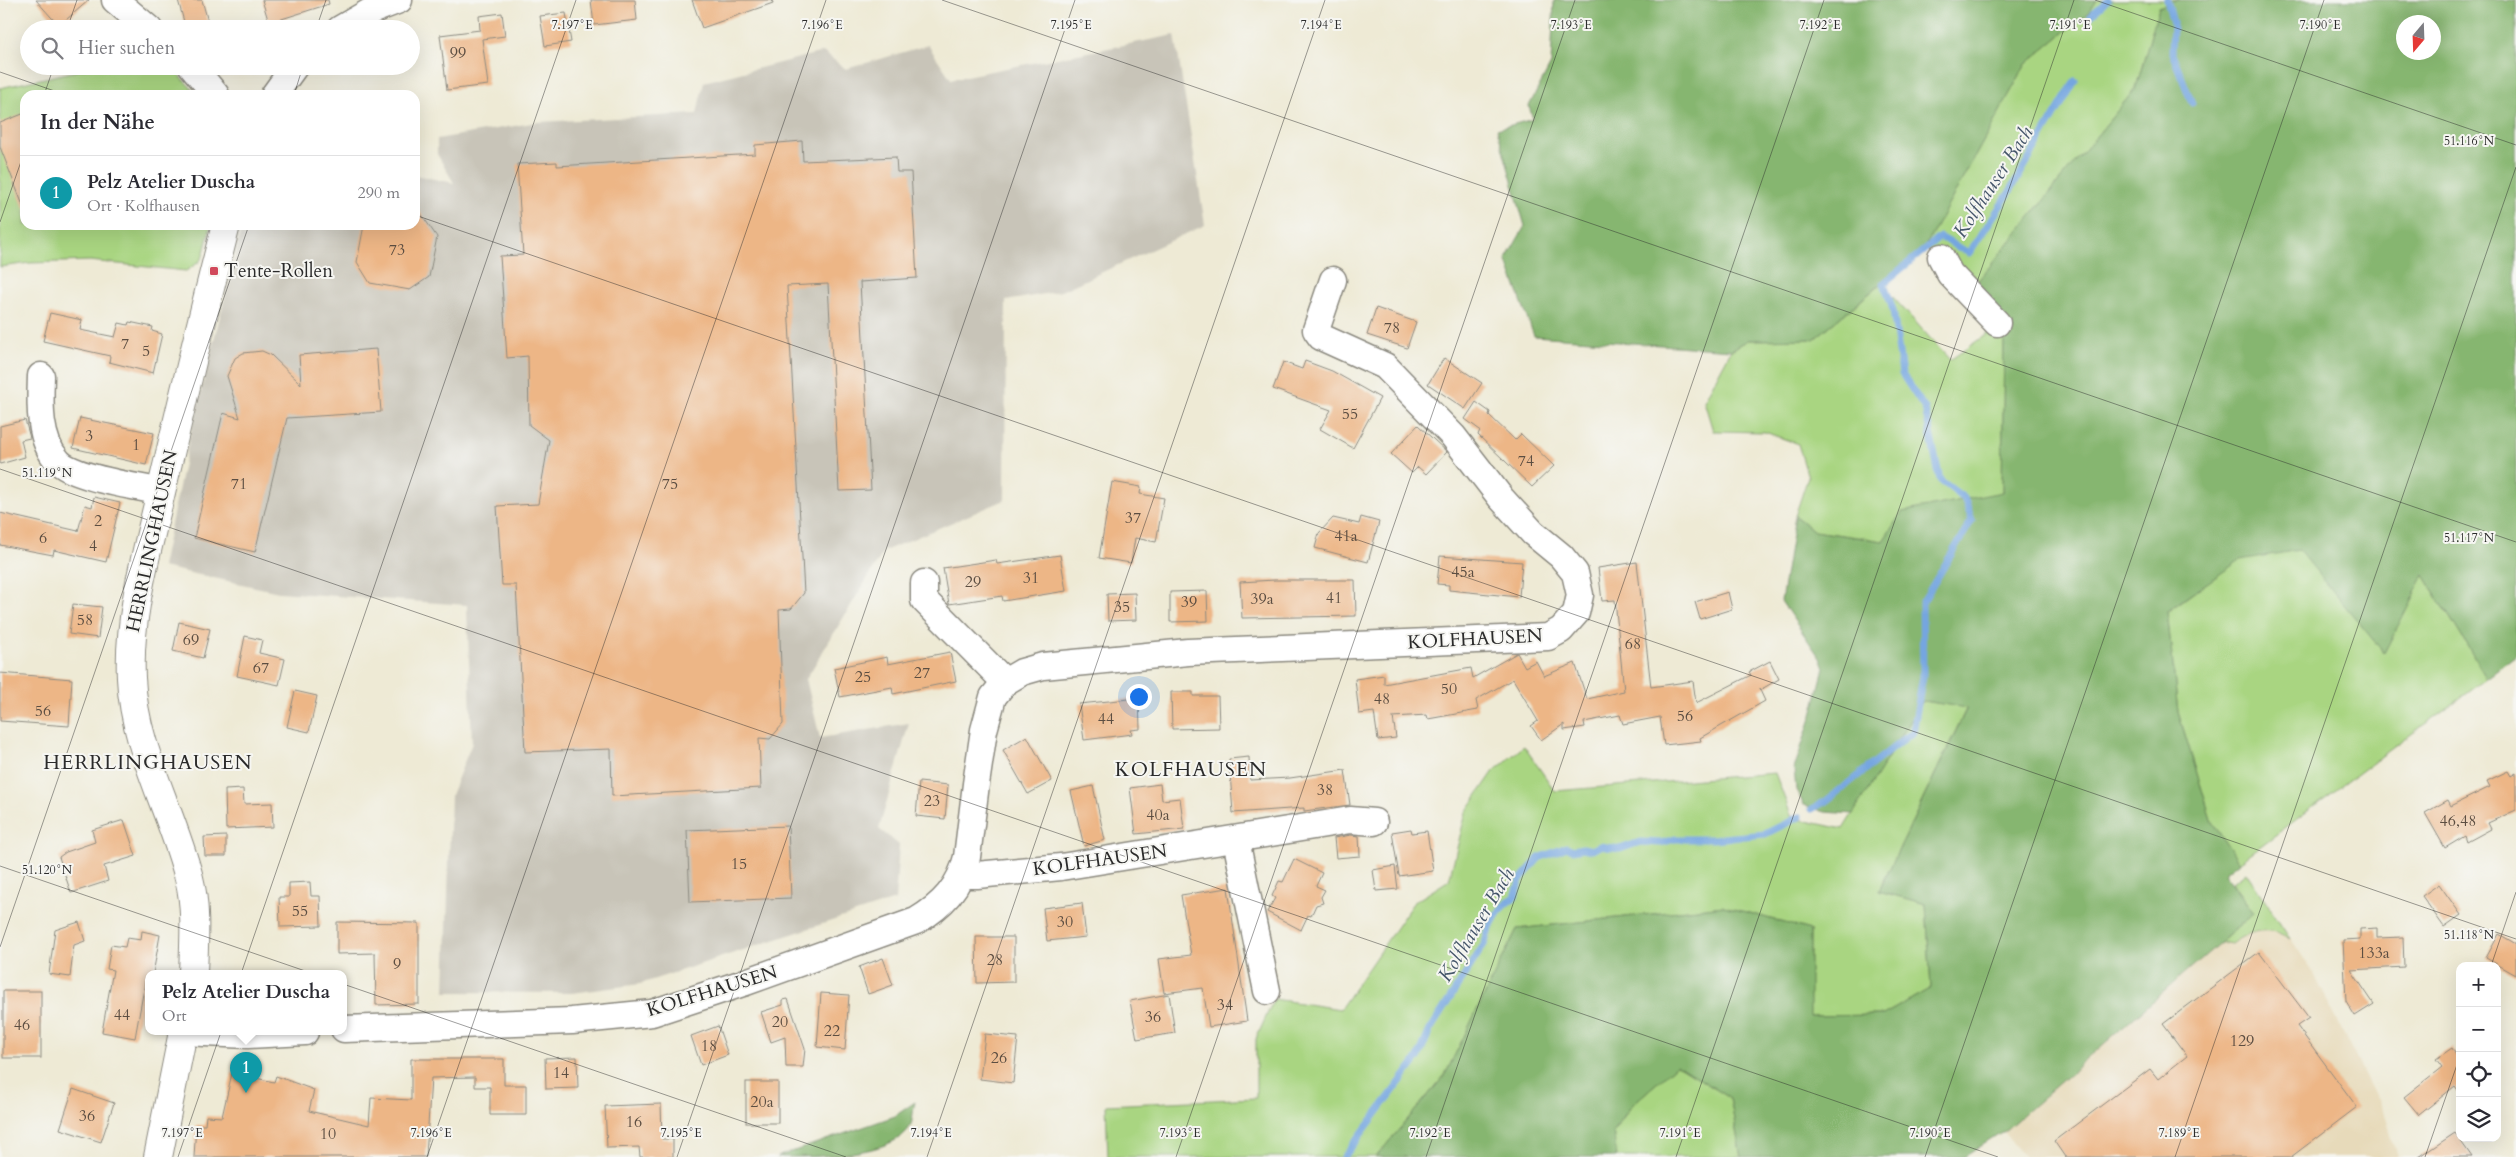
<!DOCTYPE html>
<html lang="de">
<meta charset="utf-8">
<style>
:root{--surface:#fff;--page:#f2f2f3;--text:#2b2b33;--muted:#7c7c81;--line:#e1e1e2;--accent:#b45309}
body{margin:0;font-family:Cardo,serif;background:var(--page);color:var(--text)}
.controls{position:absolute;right:15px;bottom:15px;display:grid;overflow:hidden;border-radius:10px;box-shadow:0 5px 20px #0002}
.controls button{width:45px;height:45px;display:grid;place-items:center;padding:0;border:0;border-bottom:1px solid var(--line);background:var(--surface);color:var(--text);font:25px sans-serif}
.compass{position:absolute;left:2396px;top:15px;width:45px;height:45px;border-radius:50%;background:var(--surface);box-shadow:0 5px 20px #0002;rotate:199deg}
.you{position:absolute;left:1138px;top:696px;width:18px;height:18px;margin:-12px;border:4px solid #fff;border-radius:50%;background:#1a73e8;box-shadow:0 0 0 8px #1a73e833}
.badge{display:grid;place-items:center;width:32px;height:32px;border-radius:50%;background:var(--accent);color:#fff;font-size:16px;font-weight:700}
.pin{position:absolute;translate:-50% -41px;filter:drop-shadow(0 1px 2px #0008)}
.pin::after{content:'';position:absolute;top:26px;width:18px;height:15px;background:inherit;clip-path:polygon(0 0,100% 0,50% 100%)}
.popup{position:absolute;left:145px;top:970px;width:202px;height:65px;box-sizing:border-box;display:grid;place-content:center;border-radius:10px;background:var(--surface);filter:drop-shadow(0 1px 4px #0005);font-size:16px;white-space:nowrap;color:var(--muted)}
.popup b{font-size:19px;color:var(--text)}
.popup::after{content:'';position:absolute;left:50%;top:100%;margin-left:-10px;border:10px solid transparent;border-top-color:var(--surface)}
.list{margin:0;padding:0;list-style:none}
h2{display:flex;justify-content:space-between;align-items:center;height:65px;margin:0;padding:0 20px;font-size:21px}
h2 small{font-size:16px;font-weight:400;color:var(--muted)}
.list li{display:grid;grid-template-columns:32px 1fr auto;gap:15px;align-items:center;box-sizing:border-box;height:75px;padding:0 20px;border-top:1px solid var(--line)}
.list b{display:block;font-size:19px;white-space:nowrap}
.list p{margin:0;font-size:16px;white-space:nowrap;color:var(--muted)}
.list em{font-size:16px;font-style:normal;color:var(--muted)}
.icon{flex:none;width:28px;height:28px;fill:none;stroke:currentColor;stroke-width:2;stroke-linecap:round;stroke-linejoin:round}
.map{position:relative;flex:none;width:2516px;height:1157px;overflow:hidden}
.search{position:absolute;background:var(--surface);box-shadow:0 5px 20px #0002;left:20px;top:20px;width:400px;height:55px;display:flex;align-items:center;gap:12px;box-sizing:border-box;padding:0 18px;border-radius:28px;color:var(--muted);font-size:19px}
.panel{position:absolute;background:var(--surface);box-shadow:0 5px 20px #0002;left:20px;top:90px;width:400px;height:140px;border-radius:15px}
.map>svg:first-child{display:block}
.built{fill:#e7daba}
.industrial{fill:#c8c4b8}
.green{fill:#a9d581;stroke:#6a8056}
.forest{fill:#86b66f;stroke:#58704d;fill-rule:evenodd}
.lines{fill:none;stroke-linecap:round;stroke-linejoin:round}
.stream{stroke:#75a6e0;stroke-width:7}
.building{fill:#edb686}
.minor-casing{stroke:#8c8a80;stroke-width:29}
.tertiary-casing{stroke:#8c8a80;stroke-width:30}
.minor{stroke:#fff;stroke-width:26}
.tertiary{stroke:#fff;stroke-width:28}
.ticks{fill:none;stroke:#2b2b2b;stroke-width:1;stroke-opacity:0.45}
.poi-dot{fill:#d1495b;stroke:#f6f6f2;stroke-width:2}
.labels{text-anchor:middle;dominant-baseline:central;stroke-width:4;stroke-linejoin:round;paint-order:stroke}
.number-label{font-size:16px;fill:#5c4e42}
.poi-label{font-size:19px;fill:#2b2b2b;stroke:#f6f6f2;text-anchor:start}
.street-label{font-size:19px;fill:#2b2b2b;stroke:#f6f6f2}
.water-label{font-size:20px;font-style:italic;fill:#45566a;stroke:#f6f6f2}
.neighbourhood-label{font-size:20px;letter-spacing:1px;fill:#2b2b2b;stroke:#f6f6f2}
.ticks-label{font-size:12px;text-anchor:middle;fill:#2b2b2b;stroke:#f6f6f2;stroke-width:4;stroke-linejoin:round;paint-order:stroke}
</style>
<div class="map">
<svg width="2516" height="1157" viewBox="0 0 2516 1157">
<rect width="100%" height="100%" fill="#f6f6f2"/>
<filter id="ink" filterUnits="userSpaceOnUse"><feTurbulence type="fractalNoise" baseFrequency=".02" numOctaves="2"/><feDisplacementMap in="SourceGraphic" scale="10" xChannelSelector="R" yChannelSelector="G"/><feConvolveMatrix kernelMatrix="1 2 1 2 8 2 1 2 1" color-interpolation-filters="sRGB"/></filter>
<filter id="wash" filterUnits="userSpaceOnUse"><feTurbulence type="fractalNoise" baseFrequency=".0096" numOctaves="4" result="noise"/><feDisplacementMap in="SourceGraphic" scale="20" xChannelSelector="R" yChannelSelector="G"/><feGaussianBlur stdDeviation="1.12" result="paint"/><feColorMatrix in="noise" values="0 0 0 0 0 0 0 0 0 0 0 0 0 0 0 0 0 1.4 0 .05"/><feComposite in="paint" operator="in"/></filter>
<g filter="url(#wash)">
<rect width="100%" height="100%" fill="#eeead5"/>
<path class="built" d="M2254,913L2276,917L2313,972L2386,1118L2398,1157H2025L2003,1132Z"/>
<path class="industrial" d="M1175,35L1205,225L1061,291L1006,301L1005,500L884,551L806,679L820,738L909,723L879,829L899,845L895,900L640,984L572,993L445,992L451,795L472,743L467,605L279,592L162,567L190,435L243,225H415V175L454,183L437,154V139L538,122L697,114L704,82L823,52L846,69L928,45L951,79Z"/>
<g class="green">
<path d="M2097,0H2178L2159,7L2136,88L1972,288L1937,260L1925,247L2026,64L2090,11Z"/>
<path d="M99,66H170L198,95H25V225H211L203,256L199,262L186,271L90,261L30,263L0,267V88Z"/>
<path d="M1881,284L1950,360L1991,331L2004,339L2002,493L1903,512L1883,541L1814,531L1795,516L1808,477L1798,444L1765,432L1713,431L1704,401L1731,350L1748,340L1814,339Z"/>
<path d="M2144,456L2424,575L2487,678L2239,862L2212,822L2178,712L2167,612L2238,560Z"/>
<path d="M1923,701L1967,707L1879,891L1926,904L1931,988L1883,1015L1809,1016L1810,930L1724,906L1517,929L1445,1075L1376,1157H1108L1106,1105L1256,1098V1039L1274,999L1340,1009L1413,903L1449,880L1466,812L1494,771L1524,746L1555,791L1775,773L1792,818L1843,829Z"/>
<path d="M2246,872L2290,939C2269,925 2250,930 2231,944L2221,942L2254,913L2232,883Z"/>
<path d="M1677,1065L1730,1098L1741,1157H1617L1613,1132L1633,1104Z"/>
</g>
<g class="forest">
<path d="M1554,0H2097L2090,11L2026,64L1925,247L1814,339L1748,340L1731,350L1534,336L1506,259L1525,226L1497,129L1533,119L1529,106L1551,64Z"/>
<path d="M2178,0H2516V656L2487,678L2424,575L2384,653L2299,550L2240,560L2167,611L2178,712L2212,822L2239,862L2224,874L2254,913L2003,1132L1964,1157H1741L1730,1098L1677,1065L1633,1104L1613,1131L1617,1157H1376L1445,1075L1517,929L1724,906L1810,930V1016L1883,1015L1931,988L1926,904L1879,891L1967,708L1923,701L1853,814L1825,812L1804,805L1796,790L1794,769L1812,715L1824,668L1820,658L1781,601L1795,516L1814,531L1883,541L1902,512L2002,492L2004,340L1991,331L1972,288L2136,88L2159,7ZM2404,22H2434V52H2404Z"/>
<path d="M915,1102C913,1109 913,1118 911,1125C896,1157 812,1157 777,1157L895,1116Z"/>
</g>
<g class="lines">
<g class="stream">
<path d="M2167,0L2173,23L2172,53L2192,103"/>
<path d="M2090,16L2108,0"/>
<path d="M1812,809L1826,801L1913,732L1923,676L1922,603L1972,520L1964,498L1940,480L1925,409L1902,374L1893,310L1884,283L1940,237L1969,253L2009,193L2075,81"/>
<path d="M1344,1157L1418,1058L1430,1030L1485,943C1489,926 1499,906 1515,897L1520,880L1539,858L1567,847L1572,850L1583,848L1592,850L1600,846L1620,849L1640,842L1661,843L1675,839H1713L1765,834L1799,817"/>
</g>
</g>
<g id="blocks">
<g class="building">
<path d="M36,0H89L59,26Z"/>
<path d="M178,0H202L210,29H186Z"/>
<path d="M262,0H328L329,4L269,23Z"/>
<path d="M591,0H635L637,20L594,25Z"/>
<path d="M692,0H772L773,3L702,28Z"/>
<path d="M502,13L505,36L482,39L488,85L447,90L440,35L480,30L479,16Z"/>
<path d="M566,13L571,42L545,46L540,16Z"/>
<path d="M25,113V208H24L0,147V123Z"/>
<path d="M802,141L803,161L896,157L897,172H911L917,278L860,282L871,490L839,491L828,284L787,286L804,593L791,609L779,610L783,724L770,739L759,738L761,788L612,796L611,749L525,752L516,585H502L497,506L538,504L549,440L529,425L528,356L507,358L500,256L523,255L517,164L557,162V166L755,154V145Z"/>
<path d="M415,205L437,237L429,277L410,290L370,283L357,262L364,225H415Z"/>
<path d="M1376,308L1416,322L1407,348L1367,335Z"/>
<path d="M50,313L82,320L80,330L115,337L119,323L128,325L129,322L153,327L152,331L162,334L153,373L109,362L110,356L43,341Z"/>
<path d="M376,349L381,412L287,418L255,552L194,538L223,413L240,418L227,376L235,358L243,353L262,351L271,355L301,384L299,355Z"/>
<path d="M1444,358L1482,383L1465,409L1428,384Z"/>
<path d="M1305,361L1332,371L1380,398L1353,448L1320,429L1331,410L1273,389L1283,362L1302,369Z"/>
<path d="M1476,402L1490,412L1489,415L1515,440L1521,434L1554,466L1532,487L1478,435L1480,430L1465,419Z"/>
<path d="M80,418L154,433L146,465L73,448Z"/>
<path d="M25,420L30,438L21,440L25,457L0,464V426Z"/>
<path d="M1418,425L1447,452L1426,474L1418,467L1412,473L1391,454Z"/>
<path d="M1112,482L1141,487L1140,494L1164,498L1156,542L1135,538L1131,563L1099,558Z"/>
<path d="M94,497L120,503L106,562L54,550L53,555L0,545V513L78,531L85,505L92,507Z"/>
<path d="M1361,517L1379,522L1368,562L1315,548L1319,533L1333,518L1359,524Z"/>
<path d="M1060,555L1066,591L1003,601L1002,596L949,604L943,568L996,560L997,564Z"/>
<path d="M1440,556L1522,562L1519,597L1449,590V585L1437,584Z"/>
<path d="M1637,562L1651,687L1693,681L1696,703L1751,675L1749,672L1770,661L1779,679L1760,690L1759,688L1765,701L1700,738L1701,741L1664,745L1660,717L1623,724L1620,715L1584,722L1585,727L1564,730V724L1541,740L1531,726L1538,721L1513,679L1476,700L1478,710L1428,719L1427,715L1393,717L1396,738L1378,740L1374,712L1359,714L1355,679L1384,675V684L1471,668L1473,678L1517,653L1525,667L1536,661L1544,676L1575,663L1587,699L1624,691L1615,600L1602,601L1598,568Z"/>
<path d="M1275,580H1355L1356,616L1242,618L1240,582Z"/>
<path d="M1207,591L1208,621L1170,622V592Z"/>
<path d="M1728,592L1732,609L1700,619L1695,602Z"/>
<path d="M1135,593L1136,620L1108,621L1107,594Z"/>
<path d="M73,604L102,607L98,638L69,634Z"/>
<path d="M179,622L210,629L203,658L173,651Z"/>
<path d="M245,636L262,640L259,653L285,659L279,685L237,676Z"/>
<path d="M950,652L956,681L893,694L892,687L840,697L834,668L887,657L888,664Z"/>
<path d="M0,673L72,679L69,726L0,721Z"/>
<path d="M295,691L317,696L309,732L287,727Z"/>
<path d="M1171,692H1193V696H1218L1219,728L1172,729Z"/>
<path d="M1139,698L1140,729L1131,730L1132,734L1084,740L1079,704Z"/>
<path d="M1027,736L1052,781L1028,794L1003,750Z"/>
<path d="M1249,757L1250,780L1290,778L1345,770L1350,805L1304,811V808L1233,813L1229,759Z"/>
<path d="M2508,771L2511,776L2516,773V810L2488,823L2491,829L2467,842L2465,836L2445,848L2425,813L2448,800L2451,806L2490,787L2487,781Z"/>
<path d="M919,782L948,785L945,819L916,816Z"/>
<path d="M1160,784L1162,800L1180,798L1184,829L1136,834L1130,788Z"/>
<path d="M1093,786L1105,840L1084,846L1071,791Z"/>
<path d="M243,789L244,804L272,803L273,827L226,829L225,790Z"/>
<path d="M124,820L136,856L104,866L108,881L71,893L59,857L66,852L95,842L92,830Z"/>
<path d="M788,826L791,898L690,902L687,830Z"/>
<path d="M1411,829L1412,833L1427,831L1433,871L1399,876L1392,832Z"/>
<path d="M1351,835L1359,836L1360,856L1336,858L1334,838Z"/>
<path d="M226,836V856H205L204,837Z"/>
<path d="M1294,859L1322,873L1316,886L1325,890L1321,897L1323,903L1316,905L1311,916L1308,915L1301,930L1267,912L1275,898L1272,896L1279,881L1283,882Z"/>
<path d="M1395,866L1398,889L1376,891L1373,870Z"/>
<path d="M310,882L311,896H320L321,926L280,927L279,897H289V883Z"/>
<path d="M2439,884L2461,915L2444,927L2422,896Z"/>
<path d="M1228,888L1247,1021L1209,1027L1203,988L1164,993L1159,959L1191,955L1181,895Z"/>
<path d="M1082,903L1086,937L1047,941L1043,908Z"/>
<path d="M79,922L85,941L74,945L70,977L49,974L55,930Z"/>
<path d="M337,922L419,923V1004L376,1005L375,953L337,954Z"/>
<path d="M2377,928V938L2403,937L2404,967L2351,970L2374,1004L2355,1016L2346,1001L2343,940L2360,939V929Z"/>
<path d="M142,931L160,935L153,974L146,977L135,1038L102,1032L113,970L107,969L111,945L125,947L127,938L141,940Z"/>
<path d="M2499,934L2516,944V975L2486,958Z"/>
<path d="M976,937H1014V982L977,983Z"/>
<path d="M2259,952L2309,1018L2297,1026L2357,1107L2291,1157H2065L2054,1141L2150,1069L2158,1079L2187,1056L2163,1024Z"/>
<path d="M883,958L893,985L868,994L859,967Z"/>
<rect x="3" y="991" width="38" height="67"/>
<path d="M821,993L849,995L845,1050L817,1047Z"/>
<path d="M1169,994L1175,1033L1137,1039L1130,1001Z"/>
<path d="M788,999L805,1049L803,1067H786L785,1037L771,1042L761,1012L783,1005V1000Z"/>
<path d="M718,1026L728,1055L701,1065L691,1036Z"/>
<path d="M985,1034L1018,1037L1013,1083L980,1079Z"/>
<path d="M2452,1048L2456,1055L2460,1052V1093L2455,1086L2419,1115L2404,1097L2442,1067L2436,1059Z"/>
<path d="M577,1057L578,1088L546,1089L545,1058Z"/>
<path d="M411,1059H504V1085H526V1115H490V1087H475V1077L431,1078L426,1157H194L196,1125H205L206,1116L222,1117L232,1073L274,1082L276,1076L314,1090L309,1111L369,1125L371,1098L411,1100Z"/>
<rect x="746" y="1082" width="32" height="41"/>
<path d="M73,1089L114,1103L101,1142L60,1129Z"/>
<path d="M661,1104L662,1139H673V1157H640L639,1147L607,1148L605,1106Z"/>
<path d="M2455,1133L2472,1157H2419Z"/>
</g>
</g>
</g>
<g filter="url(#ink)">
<use href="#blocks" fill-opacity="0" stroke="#8c8a80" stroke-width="1"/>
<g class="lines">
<defs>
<g id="minor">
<path d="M115,0L149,29"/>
<path d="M340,29L373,10L399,0"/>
<path d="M192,66L216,95"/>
<path d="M274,95L295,66"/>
<path d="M1941,257L1950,274L1997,323"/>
<path d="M41,376C40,402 38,440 58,461C73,478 137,486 161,492"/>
<path d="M924,583V600L1005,682"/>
<path d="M1236,840L1267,991"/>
<path d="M962,875H977L1061,867L1350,820L1374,822"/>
<path d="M344,1029L572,1021L652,1013L743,983L916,921C942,906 960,887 967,857L976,784L984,730L993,697L1005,682L1022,672L1043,666L1188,652L1548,637L1561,630L1576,613L1580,595L1575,573L1561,556L1533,533L1501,498L1453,436L1385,366L1321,337L1316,330L1333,280"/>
<path d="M183,1032L248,1035L305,1032"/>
</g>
<g id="tertiary">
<path d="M193,974C194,942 197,909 189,878C172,811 134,748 131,678C128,615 147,552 161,492C182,402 203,314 226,225"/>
<path d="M158,1157L183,1032"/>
</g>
</defs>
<use href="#minor" class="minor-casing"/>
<use href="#tertiary" class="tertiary-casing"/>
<use href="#minor" class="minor"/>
<use href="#tertiary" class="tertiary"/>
</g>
</g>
<path class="ticks" d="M942,0L2516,542M2095,0L2516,145M67,29L77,0M316,29L326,0M0,72L66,95M44,95L54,66M294,95L303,66M415,215L2516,939M0,222L25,150M0,469L1998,1157M0,866L846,1157M0,947L249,225M2491,966L2516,892M178,1157L576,0M427,1157L826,0M677,1157L1075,0M927,1157L1325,0M1176,1157L1575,0M1426,1157L1824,0M1676,1157L2074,0M1925,1157L2324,0M2175,1157L2516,167M2425,1157L2460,1056"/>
<rect class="poi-dot" x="209" y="266" width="10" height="10" rx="2.5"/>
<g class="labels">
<g class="number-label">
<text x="458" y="53">99</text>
<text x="397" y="250">73</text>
<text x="1392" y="328">78</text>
<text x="125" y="344">7</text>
<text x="146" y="351">5</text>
<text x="1350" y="414">55</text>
<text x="89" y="436">3</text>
<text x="136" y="445">1</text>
<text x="1526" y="461">74</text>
<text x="239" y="484">71</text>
<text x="670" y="484">75</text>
<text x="1133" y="518">37</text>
<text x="98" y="521">2</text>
<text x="1346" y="536">41a</text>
<text x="43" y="538">6</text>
<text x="93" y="546">4</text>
<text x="1463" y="572">45a</text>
<text x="1031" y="578">31</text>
<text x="973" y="582">29</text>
<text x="1334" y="598">41</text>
<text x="1262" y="599">39a</text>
<text x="1189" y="602">39</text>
<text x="1122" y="607">35</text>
<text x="85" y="620">58</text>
<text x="191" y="640">69</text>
<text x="1633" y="644">68</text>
<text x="261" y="668">67</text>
<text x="922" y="673">27</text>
<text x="863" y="677">25</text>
<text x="1449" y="689">50</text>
<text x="1382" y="699">48</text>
<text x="43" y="711">56</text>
<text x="1685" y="716">56</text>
<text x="1106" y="719">44</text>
<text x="1325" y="790">38</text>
<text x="932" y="801">23</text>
<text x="1158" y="815">40a</text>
<text x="2458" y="821">46,48</text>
<text x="739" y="864">15</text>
<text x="300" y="911">55</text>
<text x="1065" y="922">30</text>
<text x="2374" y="953">133a</text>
<text x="995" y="960">28</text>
<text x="397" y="964">9</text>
<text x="1225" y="1005">34</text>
<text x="122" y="1015">44</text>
<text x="1153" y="1017">36</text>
<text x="780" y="1022">20</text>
<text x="22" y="1025">46</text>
<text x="832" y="1031">22</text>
<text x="2242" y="1041">129</text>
<text x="709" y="1046">18</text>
<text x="999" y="1058">26</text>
<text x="561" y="1073">14</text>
<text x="762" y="1102">20a</text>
<text x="87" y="1116">36</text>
<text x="634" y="1122">16</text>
<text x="328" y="1134">10</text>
</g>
<g class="poi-label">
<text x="224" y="271">Tente-Rollen</text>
</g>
<g class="street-label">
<text transform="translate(152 541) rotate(-78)">HERRLINGHAUSEN</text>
<text transform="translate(1475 639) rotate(-3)">KOLFHAUSEN</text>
<text transform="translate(1100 860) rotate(-8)">KOLFHAUSEN</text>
<text transform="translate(712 991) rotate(-17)">KOLFHAUSEN</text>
</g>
<g class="water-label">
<text transform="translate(1993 182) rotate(-57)">Kolfhauser Bach</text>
<text transform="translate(1476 925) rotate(-59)">Kolfhauser Bach</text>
</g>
<g class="neighbourhood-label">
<text x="148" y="762">HERRLINGHAUSEN</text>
<text x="1191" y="769">KOLFHAUSEN</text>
</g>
</g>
<g class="ticks-label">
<text x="1321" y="29">7.194°E</text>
<text x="572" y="29">7.197°E</text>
<text x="822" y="29">7.196°E</text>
<text x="1071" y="29">7.195°E</text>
<text x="1571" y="29">7.193°E</text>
<text x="1820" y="29">7.192°E</text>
<text x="2070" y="29">7.191°E</text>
<text x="2320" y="29">7.190°E</text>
<text x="2469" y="145">51.116°N</text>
<text x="47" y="477">51.119°N</text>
<text x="2469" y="542">51.117°N</text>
<text x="47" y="874">51.120°N</text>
<text x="2469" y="939">51.118°N</text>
<text x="182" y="1137">7.197°E</text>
<text x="431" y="1137">7.196°E</text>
<text x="681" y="1137">7.195°E</text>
<text x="931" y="1137">7.194°E</text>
<text x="1180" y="1137">7.193°E</text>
<text x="1430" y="1137">7.192°E</text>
<text x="1680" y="1137">7.191°E</text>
<text x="1930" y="1137">7.190°E</text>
<text x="2179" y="1137">7.189°E</text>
</g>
</svg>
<div class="controls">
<button>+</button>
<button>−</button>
<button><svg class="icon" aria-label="locate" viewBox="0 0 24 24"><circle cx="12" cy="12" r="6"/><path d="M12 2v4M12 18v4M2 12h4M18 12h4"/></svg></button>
<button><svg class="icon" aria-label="layers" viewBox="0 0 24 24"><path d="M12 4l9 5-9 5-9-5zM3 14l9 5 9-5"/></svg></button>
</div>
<svg class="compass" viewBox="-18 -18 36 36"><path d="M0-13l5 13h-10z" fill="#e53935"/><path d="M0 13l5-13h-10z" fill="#7c7c81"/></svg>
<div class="you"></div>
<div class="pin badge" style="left:246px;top:1093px;background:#0f9aa8">1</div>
<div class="popup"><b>Pelz Atelier Duscha</b>Ort</div>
<div class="search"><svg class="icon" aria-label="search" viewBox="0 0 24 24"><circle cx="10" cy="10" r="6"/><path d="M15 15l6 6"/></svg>Hier suchen</div>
<section class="panel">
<h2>In der Nähe<small></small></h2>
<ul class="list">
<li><span class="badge" style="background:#0f9aa8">1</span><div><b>Pelz Atelier Duscha</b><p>Ort · Kolfhausen</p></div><em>290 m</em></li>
</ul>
</section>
</div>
